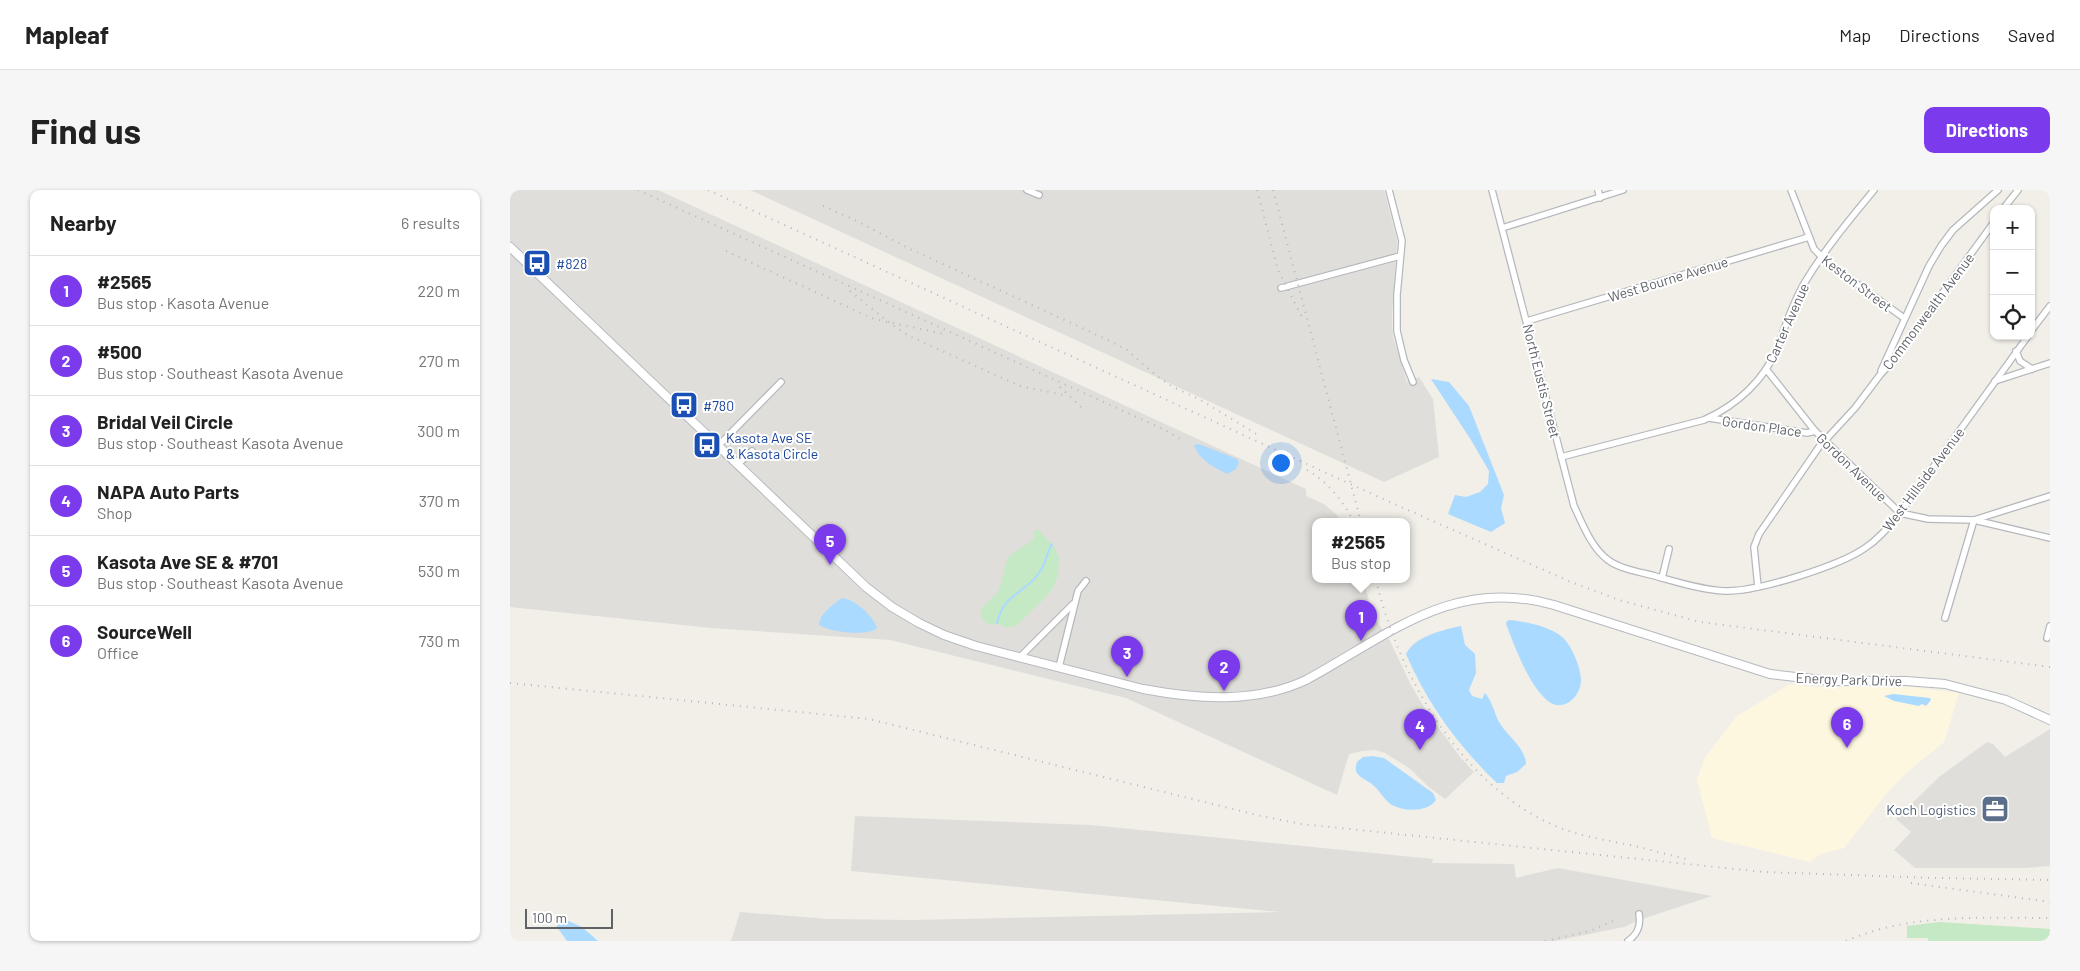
<!DOCTYPE html>
<meta charset="utf-8">
<style>
:root{--surface:#fff;--page:#f6f6f6;--text:#222;--muted:#767676;--line:#e0e0e0;--accent:#7c3aed}
body{margin:0;font-family:Barlow,sans-serif;background:var(--page);color:var(--text)}
.controls{position:absolute;right:15px;top:15px;display:grid;overflow:hidden;border-radius:10px;box-shadow:0 1px 4px #0004}
.controls button{width:45px;height:45px;display:grid;place-items:center;padding:0;border:0;border-bottom:1px solid var(--line);background:var(--surface);color:var(--text);font:25px sans-serif}
.scale{position:absolute;left:15px;bottom:12px;width:88px;box-sizing:border-box;padding-left:5px;border:2px solid #5f6368;border-top:0;font-size:14px;line-height:18px;white-space:nowrap;color:#5f6368;-webkit-text-stroke:4px #fff;paint-order:stroke}
.you{position:absolute;left:770px;top:272px;width:18px;height:18px;margin:-12px;border:4px solid #fff;border-radius:50%;background:#1a73e8;box-shadow:0 0 0 8px #1a73e833}
.badge{display:grid;place-items:center;width:32px;height:32px;border-radius:50%;background:var(--accent);color:#fff;font-size:16px;font-weight:700}
.pin{position:absolute;translate:-50% -41px;filter:drop-shadow(0 1px 2px #0008)}
.pin::after{content:'';position:absolute;top:26px;width:18px;height:15px;background:inherit;clip-path:polygon(0 0,100% 0,50% 100%)}
.popup{position:absolute;left:802px;top:328px;width:98px;height:65px;box-sizing:border-box;display:grid;place-content:center;border-radius:10px;background:var(--surface);filter:drop-shadow(0 1px 4px #0005);font-size:16px;white-space:nowrap;color:var(--muted)}
.popup b{font-size:19px;color:var(--text)}
.popup::after{content:'';position:absolute;left:50%;top:100%;margin-left:-10px;border:10px solid transparent;border-top-color:var(--surface)}
.list{margin:0;padding:0;list-style:none}
h2{display:flex;justify-content:space-between;align-items:center;height:65px;margin:0;padding:0 20px;font-size:21px}
h2 small{font-size:16px;font-weight:400;color:var(--muted)}
.list li{display:grid;grid-template-columns:32px 1fr auto;gap:15px;align-items:center;box-sizing:border-box;height:70px;padding:0 20px;border-top:1px solid var(--line)}
.list b{display:block;font-size:19px;white-space:nowrap}
.list p{margin:0;font-size:16px;white-space:nowrap;color:var(--muted)}
.list em{font-size:16px;font-style:normal;color:var(--muted)}
.icon{flex:none;width:28px;height:28px;fill:none;stroke:currentColor;stroke-width:2;stroke-linecap:round;stroke-linejoin:round}
.map{position:relative;flex:none;width:1540px;height:751px;overflow:hidden;border-radius:10px}
header{display:flex;align-items:center;gap:30px;box-sizing:border-box;height:70px;padding:0 25px;background:var(--surface);border-bottom:1px solid var(--line)}
header strong{font-size:24px}
nav{display:flex;gap:28px;margin-inline-start:auto;font-size:18px}
.intro{display:flex;align-items:center;justify-content:space-between;box-sizing:border-box;height:120px;padding:0 30px}
h1{margin:0;font-size:35px}
.button{padding:12px 22px;border-radius:10px;background:var(--accent);color:#fff;font-size:18px;font-weight:700}
main{display:flex;gap:30px;padding:0 30px}
aside{flex:1;background:var(--surface);border-radius:10px;box-shadow:0 1px 4px #0004}
.map>svg:first-child{display:block}
.commercial{fill:#fef7e0}
.industrial{fill:#e0deda}
.green{fill:#c5e8c5}
.water{fill:#aadaff}
.lines{fill:none;stroke-linecap:round;stroke-linejoin:round}
.stream{stroke:#aadaff;stroke-width:2}
.street-casing{stroke:#b5b8bc;stroke-width:8}
.secondary-casing{stroke:#b6babf;stroke-width:10}
.street{stroke:#fff;stroke-width:5.5}
.secondary{stroke:#fff;stroke-width:8}
.rail{stroke:#b6b7b8;stroke-width:2;stroke-dasharray:1 6;stroke-linecap:butt}
.labels{text-anchor:middle;dominant-baseline:central;stroke-width:4;stroke-linejoin:round;paint-order:stroke}
.transit-label{font-size:14px;fill:#164399;stroke:#fff;text-anchor:start}
.street-label{font-size:14px;fill:#5f6368;stroke:#fff}
.service-label{font-size:14px;fill:#4e5e75;stroke:#fff;text-anchor:end}
</style>
<header>
<strong>Mapleaf</strong>
<nav><a>Map</a><a>Directions</a><a>Saved</a></nav>
</header>
<div class="intro"><h1>Find us</h1><a class="button">Directions</a></div>
<main>
<aside>
<h2>Nearby<small>6 results</small></h2>
<ul class="list">
<li><span class="badge">1</span><div><b>#2565</b><p>Bus stop · Kasota Avenue</p></div><em>220 m</em></li>
<li><span class="badge">2</span><div><b>#500</b><p>Bus stop · Southeast Kasota Avenue</p></div><em>270 m</em></li>
<li><span class="badge">3</span><div><b>Bridal Veil Circle</b><p>Bus stop · Southeast Kasota Avenue</p></div><em>300 m</em></li>
<li><span class="badge">4</span><div><b>NAPA Auto Parts</b><p>Shop</p></div><em>370 m</em></li>
<li><span class="badge">5</span><div><b>Kasota Ave SE &amp; #701</b><p>Bus stop · Southeast Kasota Avenue</p></div><em>530 m</em></li>
<li><span class="badge">6</span><div><b>SourceWell</b><p>Office</p></div><em>730 m</em></li>
</ul>
</aside>
<div class="map">
<svg width="1540" height="751" viewBox="0 0 1540 751">
<rect width="100%" height="100%" fill="#f1efe8"/>
<path class="commercial" d="M1280,494L1304,497H1401L1449,503L1434,552L1395,584L1376,604L1334,658L1310,664L1300,672L1202,648L1187,590L1194,569L1227,526Z"/>
<g class="industrial">
<path d="M0,0H148L796,299V306L814,314L827,325L831,332H806V390H853L864,427L879,449L901,495L917,522L950,567L964,582L935,609L919,597L899,578L875,563L865,560L852,561L839,564L827,605L616,508L380,450L201,438L0,417Z"/>
<path d="M240,0H874L887,50L882,128L883,147L897,192L909,187L923,209L929,267L874,292Z"/>
<path d="M1540,539V676L1514,678H1405L1384,660L1401,642L1386,629L1429,587L1477,552L1483,554L1495,567Z"/>
<path d="M345,626L580,635L923,669L922,673L1004,674L1006,688L1048,678L1202,706L1132,729L1114,737L1045,751H221L230,722L319,729L401,730L771,722L341,681Z"/>
</g>
<g class="green">
<path d="M528,339L545,358L549,368L548,385L544,396L537,406L506,436L496,438L487,433L481,435L475,432L470,424L472,418L488,402L498,367L524,349V342Z"/>
<path d="M1429,732L1540,739V751H1418V748H1397V736Z"/>
</g>
<g class="water">
<path d="M921,189L939,192L959,216L994,305L991,318L995,333L981,342L938,324L945,305L956,307L970,302L978,294L979,281L961,250Z"/>
<path d="M689,254L727,269L729,272L726,279L717,284C704,277 689,270 684,255Z"/>
<path d="M332,408C345,409 364,427 367,438C358,447 320,442 309,435C310,423 323,415 332,408Z"/>
<path d="M1000,430C1017,432 1037,436 1051,446C1061,453 1071,478 1071,490C1071,507 1053,523 1038,511C1019,496 1005,457 996,434L997,431Z"/>
<path d="M951,436L955,455L965,464L966,483L959,500L962,506L972,509L975,503C982,511 984,522 989,532C998,547 1015,557 1016,574L1007,582L996,586L994,593H987C948,556 917,513 896,464C905,446 933,440 951,436Z"/>
<path d="M1383,504L1420,508L1421,510L1416,516L1412,514L1409,516L1384,511L1374,506Z"/>
<path d="M862,566L874,568L923,603L926,610C918,622 895,622 882,615C875,611 870,601 863,595C859,591 850,588 847,583C845,580 846,575 847,572L853,567Z"/>
<path d="M50,727L72,737L88,751H57L47,737L46,729Z"/>
</g>
<g class="lines">
<path class="stream" d="M487,433C494,403 513,405 529,383C536,374 536,363 542,354"/>
<defs>
<g id="street">
<path d="M517,0L529,5"/>
<path d="M879,0L892,51L887,105V141L894,170L903,192"/>
<path d="M982,0L1064,316C1073,335 1081,357 1098,370C1110,379 1130,382 1145,386C1167,392 1192,400 1215,401C1247,402 1329,376 1355,358C1369,349 1379,336 1390,323L1518,146"/>
<path d="M1088,0L1090,8"/>
<path d="M1281,0L1304,59L1318,73L1394,128"/>
<path d="M1493,19L1508,0"/>
<path d="M992,38L1113,0"/>
<path d="M771,98L890,66"/>
<path d="M1017,131L1299,47"/>
<path d="M1521,141L1540,116"/>
<path d="M1506,161L1510,171L1522,179"/>
<path d="M1256,179L1305,241L1390,323L1418,329L1464,330L1540,306"/>
<path d="M1371,181L1419,76L1431,56L1443,40L1488,0"/>
<path d="M1485,191L1540,173"/>
<path d="M1199,228L1297,243L1305,241"/>
<path d="M208,256L271,192"/>
<path d="M1051,267L1194,230C1227,215 1255,190 1268,156C1276,134 1283,112 1295,92C1315,59 1340,29 1364,0"/>
<path d="M227,275L242,261"/>
<path d="M1464,330L1540,348"/>
<path d="M1152,388L1159,359"/>
<path d="M1248,397L1244,357L1249,344L1309,257L1345,218L1370,185L1386,167L1484,32"/>
<path d="M1435,428L1464,330"/>
<path d="M1537,448L1540,436"/>
<path d="M510,467L563,414"/>
<path d="M549,477L568,401L576,391"/>
<path d="M1118,751C1128,744 1131,736 1129,724"/>
</g>
<path id="secondary" d="M0,57L356,397L382,417L409,433L434,445L466,456L633,499C687,509 745,514 796,490C879,445 943,386 1044,415L1260,484L1321,491H1396L1435,494L1496,510L1540,530"/>
</defs>
<use href="#street" class="street-casing"/>
<use href="#secondary" class="secondary-casing"/>
<use href="#street" class="street"/>
<use href="#secondary" class="secondary"/>
<g class="rail">
<path d="M128,0L653,239L674,251"/>
<path d="M198,0L882,313L1061,392L1109,410L1190,432L1540,477"/>
<path d="M747,0L768,80L793,129"/>
<path d="M763,0L851,332"/>
<path d="M0,1L4,0"/>
<path d="M313,16L343,29L400,59L596,149L617,160L647,186L663,197L689,209L748,245"/>
<path d="M216,61L364,129L434,144"/>
<path d="M340,101L381,134L399,146L510,196L554,205"/>
<path d="M550,197L574,220"/>
<path d="M797,280C818,292 833,311 844,332"/>
<path d="M866,390C888,484 949,592 1041,634C1067,646 1096,650 1125,656C1142,660 1159,665 1176,669"/>
<path d="M0,493L359,529L751,626L791,634L1254,682L1426,688L1540,690"/>
<path d="M1401,693L1540,712"/>
<path d="M1035,751L1080,741L1108,729"/>
<path d="M1336,751C1401,723 1471,728 1540,728"/>
</g>
</g>
<defs>
<symbol id="bus-square" viewBox="-11 -11 22 22"><rect x="-9" y="-9" width="18" height="18" rx="4" fill="#1a4fb4" stroke="#fff"/><path d="M-5-6H5V4H4V6H2V4H-2V6H-4V4H-5ZM-3.5-4V0h7V-4ZM-3.5 1.2v1.5H-2V1.2ZM2 1.2v1.5H3.5V1.2Z" fill="#fff"/></symbol>
<symbol id="office-square" viewBox="-11 -11 22 22"><rect x="-9" y="-9" width="18" height="18" rx="4" fill="#5c6f8a" stroke="#fff"/><path d="M-6-3h4V-5.5h4V-3h4V5H-6ZM-1-4.5V-3h2v-1.5ZM-6 0V1H6V0Z" fill="#fff"/></symbol>
</defs>
<g fill-rule="evenodd">
<use href="#bus-square" x="11" y="57" width="32" height="32"/>
<use href="#bus-square" x="158" y="199" width="32" height="32"/>
<use href="#bus-square" x="181" y="239" width="32" height="32"/>
<use href="#office-square" x="1469" y="603" width="32" height="32"/>
</g>
<g class="labels">
<g class="transit-label">
<text x="46" y="73">#828</text>
<text x="193" y="215">#780</text>
<text x="216" y="247">Kasota Ave SE<tspan x="216" dy="16">&amp; Kasota Circle</tspan></text>
</g>
<g class="street-label">
<text transform="translate(1158 89) rotate(-17)">West Bourne Avenue</text>
<text transform="translate(1347 93) rotate(37)">Keston Street</text>
<text transform="translate(1418 121) rotate(-53)">Commonwealth Avenue</text>
<text transform="translate(1277 133) rotate(-66)">Carter Avenue</text>
<text transform="translate(1032 191) rotate(76)">North Eustis Street</text>
<text transform="translate(1252 236) rotate(8)">Gordon Place</text>
<text transform="translate(1342 277) rotate(44)">Gordon Avenue</text>
<text transform="translate(1413 289) rotate(-53)">West Hillside Avenue</text>
<text transform="translate(1339 489) rotate(2)">Energy Park Drive</text>
</g>
<g class="service-label">
<text x="1466" y="619">Koch Logistics</text>
</g>
</g>
</svg>
<div class="controls">
<button>+</button>
<button>−</button>
<button><svg class="icon" aria-label="locate" viewBox="0 0 24 24"><circle cx="12" cy="12" r="6"/><path d="M12 2v4M12 18v4M2 12h4M18 12h4"/></svg></button>
</div>
<div class="scale">100 m</div>
<div class="you"></div>
<div class="pin badge" style="left:851px;top:451px">1</div>
<div class="popup"><b>#2565</b>Bus stop</div>
<div class="pin badge" style="left:714px;top:501px">2</div>
<div class="pin badge" style="left:617px;top:487px">3</div>
<div class="pin badge" style="left:910px;top:560px">4</div>
<div class="pin badge" style="left:320px;top:375px">5</div>
<div class="pin badge" style="left:1337px;top:558px">6</div>
</div>
</main>
